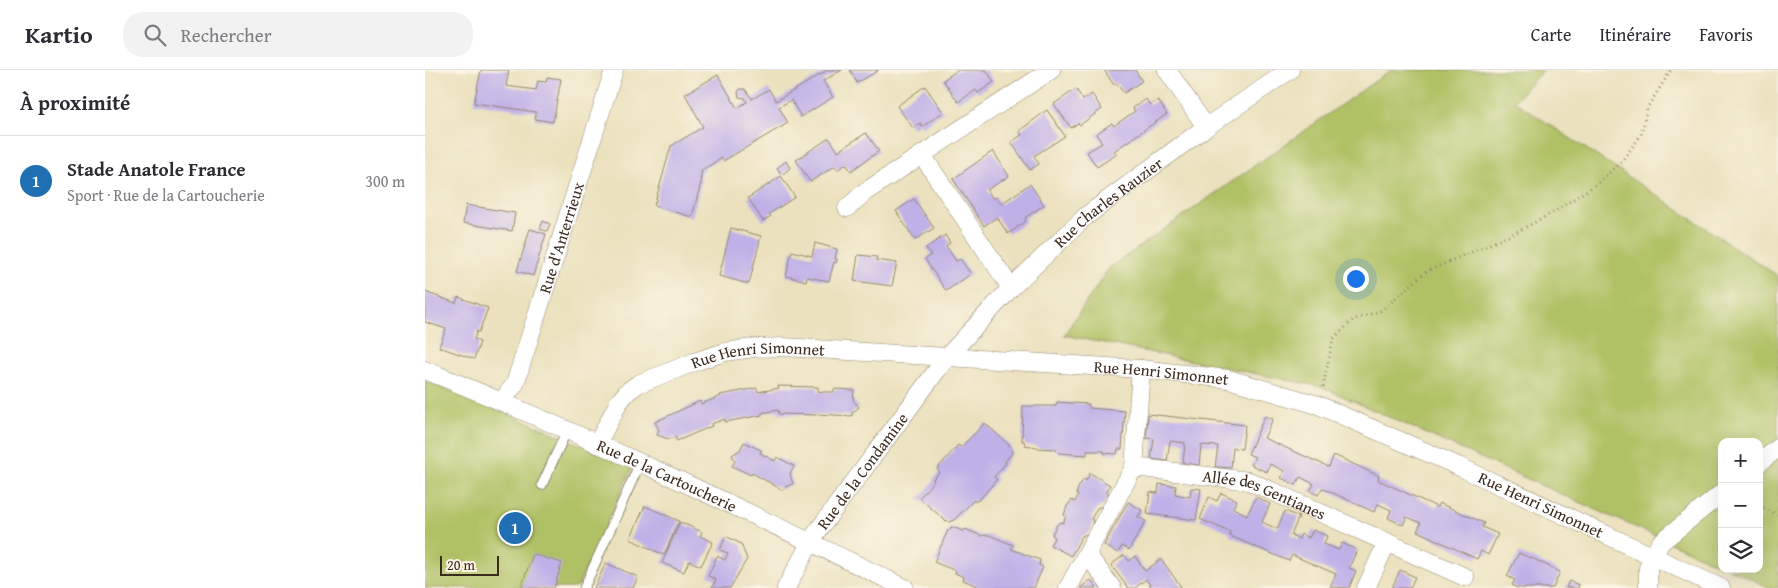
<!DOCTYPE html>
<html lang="fr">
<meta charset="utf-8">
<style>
:root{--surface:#fff;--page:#f2f2f3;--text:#2b2b33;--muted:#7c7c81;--line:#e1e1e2;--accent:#1f6fb2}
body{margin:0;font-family:"Gentium Book Plus",serif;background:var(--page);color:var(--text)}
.controls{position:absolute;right:15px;bottom:15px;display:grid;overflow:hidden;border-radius:10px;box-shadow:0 5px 20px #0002}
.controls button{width:45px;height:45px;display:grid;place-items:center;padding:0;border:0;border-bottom:1px solid var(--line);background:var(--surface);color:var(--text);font:25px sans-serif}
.scale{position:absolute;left:15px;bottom:12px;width:59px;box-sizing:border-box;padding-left:5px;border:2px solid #3b2a1e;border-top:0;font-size:14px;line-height:18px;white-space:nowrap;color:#3b2a1e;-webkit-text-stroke:4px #fcf5e5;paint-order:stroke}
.you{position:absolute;left:930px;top:208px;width:18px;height:18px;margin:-12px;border:4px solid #fff;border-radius:50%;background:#1a73e8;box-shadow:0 0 0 8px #1a73e833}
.badge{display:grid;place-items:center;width:32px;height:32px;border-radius:50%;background:var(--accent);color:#fff;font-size:16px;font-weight:700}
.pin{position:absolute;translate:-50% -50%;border:2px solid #fff;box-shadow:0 1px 5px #0006}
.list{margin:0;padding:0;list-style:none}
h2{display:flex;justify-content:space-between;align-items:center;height:65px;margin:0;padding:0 20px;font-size:21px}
h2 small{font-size:16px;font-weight:400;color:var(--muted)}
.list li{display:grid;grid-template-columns:32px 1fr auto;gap:15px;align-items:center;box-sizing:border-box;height:90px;padding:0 20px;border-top:1px solid var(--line)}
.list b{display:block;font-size:19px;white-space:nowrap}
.list p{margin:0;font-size:16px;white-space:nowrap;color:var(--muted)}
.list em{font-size:16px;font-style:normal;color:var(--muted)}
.icon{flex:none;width:28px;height:28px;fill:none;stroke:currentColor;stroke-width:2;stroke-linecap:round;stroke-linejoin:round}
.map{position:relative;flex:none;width:1353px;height:518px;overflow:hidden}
header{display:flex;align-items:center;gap:30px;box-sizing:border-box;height:70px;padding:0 25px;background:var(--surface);border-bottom:1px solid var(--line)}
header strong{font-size:24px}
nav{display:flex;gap:28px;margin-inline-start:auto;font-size:18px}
.search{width:350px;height:45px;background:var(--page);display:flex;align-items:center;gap:12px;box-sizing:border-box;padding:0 18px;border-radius:20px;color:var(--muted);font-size:19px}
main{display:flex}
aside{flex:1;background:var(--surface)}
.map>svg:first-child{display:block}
.green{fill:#b0c165;stroke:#767642}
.building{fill:#bfb0e8}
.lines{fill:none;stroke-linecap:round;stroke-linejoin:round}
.service-casing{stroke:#93866e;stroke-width:11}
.minor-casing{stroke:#93866e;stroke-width:19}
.path{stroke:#93866e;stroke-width:3;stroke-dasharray:1 4;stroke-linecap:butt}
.service{stroke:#fff;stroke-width:9}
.minor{stroke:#fff;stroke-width:18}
.labels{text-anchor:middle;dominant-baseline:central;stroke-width:4;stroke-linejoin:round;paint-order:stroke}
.street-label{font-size:16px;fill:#3b2a1e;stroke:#fcf5e5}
</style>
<header>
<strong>Kartio</strong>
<div class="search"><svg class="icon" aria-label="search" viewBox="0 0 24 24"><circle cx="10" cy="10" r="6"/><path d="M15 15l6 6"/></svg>Rechercher</div>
<nav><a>Carte</a><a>Itinéraire</a><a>Favoris</a></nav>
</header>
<main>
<aside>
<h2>À proximité<small></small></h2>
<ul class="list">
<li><span class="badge">1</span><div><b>Stade Anatole France</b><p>Sport · Rue de la Cartoucherie</p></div><em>300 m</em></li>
</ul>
</aside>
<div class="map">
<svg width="1353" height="518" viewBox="0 0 1353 518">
<rect width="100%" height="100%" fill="#fcf5e5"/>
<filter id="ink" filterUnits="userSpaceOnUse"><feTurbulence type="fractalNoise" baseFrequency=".02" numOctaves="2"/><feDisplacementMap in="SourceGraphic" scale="10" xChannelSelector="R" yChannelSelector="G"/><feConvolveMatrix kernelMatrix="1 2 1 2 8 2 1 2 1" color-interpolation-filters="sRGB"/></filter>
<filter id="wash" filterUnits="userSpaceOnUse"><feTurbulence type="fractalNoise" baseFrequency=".0096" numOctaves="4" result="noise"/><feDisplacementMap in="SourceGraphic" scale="20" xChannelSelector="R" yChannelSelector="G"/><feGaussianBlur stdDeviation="1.12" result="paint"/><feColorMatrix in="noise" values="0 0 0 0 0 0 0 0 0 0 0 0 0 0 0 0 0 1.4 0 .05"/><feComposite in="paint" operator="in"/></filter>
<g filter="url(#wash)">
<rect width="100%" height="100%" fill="#ebe1be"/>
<g class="green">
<path d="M966,0H1118L1089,31L1353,206V518H1346L1304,499H1334V372H1297V496L897,317L639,265L684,198Z"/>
<path d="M0,311L120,359L207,398L152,518H0Z"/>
</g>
<g id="blocks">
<g class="building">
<path d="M56,0H84L81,16L111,20L113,11L121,12L122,7L136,9L128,52L110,49L111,42L49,33Z"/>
<path d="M403,0H417L398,11L408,27L376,47L366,30L354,37L363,53L298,91L297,88L277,100L275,109H277L267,147L229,136L246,76L278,57L260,24L293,5L312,38L322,32L320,28L314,27L313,22L315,19H320L327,29L344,19L351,31Z"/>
<path d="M425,0H454L432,13Z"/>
<path d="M533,0H561L569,12L553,23L551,20L533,32L518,10Z"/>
<path d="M679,0H710L717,11L699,23L691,13L689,15Z"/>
<path d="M500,16L518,42L497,57L495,53L488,58L472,36Z"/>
<path d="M651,19L658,30L667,24L677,39L655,55L653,53L646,58L629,34Z"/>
<path d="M721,29L725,35L733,30L742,44L689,81L692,84L672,97L662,82L677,73L671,64L687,53L689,56L693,53L710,41L708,38Z"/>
<path d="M622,40L640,66L609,86L614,94L605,100L586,72L597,65L594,61Z"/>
<path d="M441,63L454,81L426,101L421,94L412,100L410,96L385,112L371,90L404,68L413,81Z"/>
<path d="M568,81L584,106L562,120L568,129L571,127L576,134L605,114L619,135L601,147L600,152L583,164L572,147L559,156L528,109Z"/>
<path d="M361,91L365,98L357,105L352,98Z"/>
<path d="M356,106L370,127L344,144L346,146L338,151L323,128Z"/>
<path d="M489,129L509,158L490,170L471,141Z"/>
<path d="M41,135L90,143L87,161L38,153Z"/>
<path d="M118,151L125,154L122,161L115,159Z"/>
<path d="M306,158L336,166L324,214L294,206Z"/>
<path d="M105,159L121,164L108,206L92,201Z"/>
<path d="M520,165L525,173L521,176L531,191L535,189L546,204L521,221L500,189L506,185L501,178Z"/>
<path d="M390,173L412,179L410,189H412L411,193L409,192L404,211L382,207L381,211L361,206L367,181L387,186Z"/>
<path d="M433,185L452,187L451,190L472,193L467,216L429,211Z"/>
<path d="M0,222L31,233L33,227L63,238L54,262L52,261L49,269L55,272L49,289L14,277L21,259L0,252Z"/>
<path d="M353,316L393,317V321L400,322H409V319L429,320L428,330L434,337L427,343V346L392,344V345L354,344L353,340L337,343V345L300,352V349L286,354L287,356L252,371L250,367L243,369L232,365L234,360L230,352L275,331L276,334L296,326L295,325L332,318L333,322L354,318Z"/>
<path d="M632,332L664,334V338L700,341L697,379H693L692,384L679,383V381H662V385L634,383L630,379L612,378V377L600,375L599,371H597L598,336H631Z"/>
<path d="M723,344L820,355L817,379L808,378L806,398L790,397L793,376L776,375L774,395L758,393L760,373L745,371L742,391L726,389L729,369L721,368Z"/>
<path d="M840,346L848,349L839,368L904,397L909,385L954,406L953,410L1012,437L1014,433L1059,453L1057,457L1073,464L1063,485L1056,481L1052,489L992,461L996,453L982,447L978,455L963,448L966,440L953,434L949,442L897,418L893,425L885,421L889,414L875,407L871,415L856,408L859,401L845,394L842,402L826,395L830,387L823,384Z"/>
<path d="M560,353L586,377L585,378L587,381V383L580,392L581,393L569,407L572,409L556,428L552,431H548L529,450L524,452L522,450L521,451L494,428L509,411L508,409L515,402L512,399L533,375L536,377Z"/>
<path d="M319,372L336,380L335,383L350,391L352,387L369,396L365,404L368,414L360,417L358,420L327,403L326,405L307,396L310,391L307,385L315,380Z"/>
<path d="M665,403L685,415L682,421L683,422V426L678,436L672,438L666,449L668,450L666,460L662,464L657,466L646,486L625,475L630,467L627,465L628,462L632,455L635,452L638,453L641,446L639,445L642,436L647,430L650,432L653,425L651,424L654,416L659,409L661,411Z"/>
<path d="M734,414L751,416L750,424L765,427L766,418L776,419L771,450L722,444L725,422L733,423Z"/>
<path d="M796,423L812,430L808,438L822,445L831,427L845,434L837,452L852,459L860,441L874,447L866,465L874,469L876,464L884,468L888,460L902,466L899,474L914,480L917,473L932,480L924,498L931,501L924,518L905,517L911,504L867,485L864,491L805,466V462L775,449L784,427L792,431Z"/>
<path d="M703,432L717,440L713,447L721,451L704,480L697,476L693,483L679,475Z"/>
<path d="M220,436L254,451L239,485L205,469Z"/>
<path d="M255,452L277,462L275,466L288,472L276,496L264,491L259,502L237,493Z"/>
<path d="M526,457L539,461L540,459L557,466L560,465H564L588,475L586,479L615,490L614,495L618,497L609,518H557L538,510L539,507L530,503L531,501L509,492L523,460H525Z"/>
<path d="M301,466L316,474L322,489L305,518H287L291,509L283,506L292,486L300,490L303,483L295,480Z"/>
<path d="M1094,483L1105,488V487L1135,502L1128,518H1092L1087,515L1090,510L1082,506Z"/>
<path d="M108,484L137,493L129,518H96Z"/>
<path d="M699,485L704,491L710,486L720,501L736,489L757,518H727L721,509L710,518H703L686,495Z"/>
<path d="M181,493L213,507L208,518H169Z"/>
<path d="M975,500L990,507L985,518H967Z"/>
<path d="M666,510L672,518H655Z"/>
<path d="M1144,511L1154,515L1153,518H1141Z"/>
</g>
</g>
</g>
<g filter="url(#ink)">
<use href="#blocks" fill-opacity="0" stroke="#93866e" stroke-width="1"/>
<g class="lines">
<defs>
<g id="service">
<path d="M117,415L142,360"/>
<path d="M159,518L215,393"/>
</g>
<g id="minor">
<path d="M742,0L781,57"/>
<path d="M497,85L586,218"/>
<path d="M422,138L440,122L626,0"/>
<path id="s1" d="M0,300C163,366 322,441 480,518"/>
<path id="s2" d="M77,331L90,314L189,0"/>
<path id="s3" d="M172,374L194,332L202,322L213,314L272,291L300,282L328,278L358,277L716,299L803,309L893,335L1033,396L1296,518"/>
<path d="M1334,393L1353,378"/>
<path id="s4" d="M709,397L824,411L1040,507"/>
<path d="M662,484L687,518"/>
<path id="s5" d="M361,518L389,466L521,288L586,218L661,146L781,57L865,0"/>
<path d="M643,518L709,397L716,299"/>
<path d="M941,518L962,472"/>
<path d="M1223,518V498L1235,473L1297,423"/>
</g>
</defs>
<use href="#service" class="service-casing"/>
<use href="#minor" class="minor-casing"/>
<g class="path">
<path d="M898,317L908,269L928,250L957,240L1002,201L1086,165L1129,142L1173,113L1196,92L1216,65L1222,38L1246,0"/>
<path d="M1334,436L1353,445"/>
</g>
<use href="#service" class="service"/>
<use href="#minor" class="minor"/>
</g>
</g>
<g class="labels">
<g class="street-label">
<text stroke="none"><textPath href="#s5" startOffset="506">Rue Charles Rauzier</textPath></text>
<text stroke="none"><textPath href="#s2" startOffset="175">Rue d'Anterrieux</textPath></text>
<text stroke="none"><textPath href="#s3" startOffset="199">Rue Henri Simonnet</textPath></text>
<text stroke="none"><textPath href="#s3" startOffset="604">Rue Henri Simonnet</textPath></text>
<text stroke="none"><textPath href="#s5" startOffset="140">Rue de la Condamine</textPath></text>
<text stroke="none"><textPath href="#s1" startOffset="264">Rue de la Cartoucherie</textPath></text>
<text stroke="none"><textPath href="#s4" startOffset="134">Allée des Gentianes</textPath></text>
<text stroke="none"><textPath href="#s3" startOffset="1009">Rue Henri Simonnet</textPath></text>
</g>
</g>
</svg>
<div class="controls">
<button>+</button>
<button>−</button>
<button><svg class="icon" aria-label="layers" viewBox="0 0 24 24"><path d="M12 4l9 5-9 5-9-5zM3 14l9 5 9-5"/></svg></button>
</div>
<div class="scale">20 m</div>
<div class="you"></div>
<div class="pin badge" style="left:90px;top:458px">1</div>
</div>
</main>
